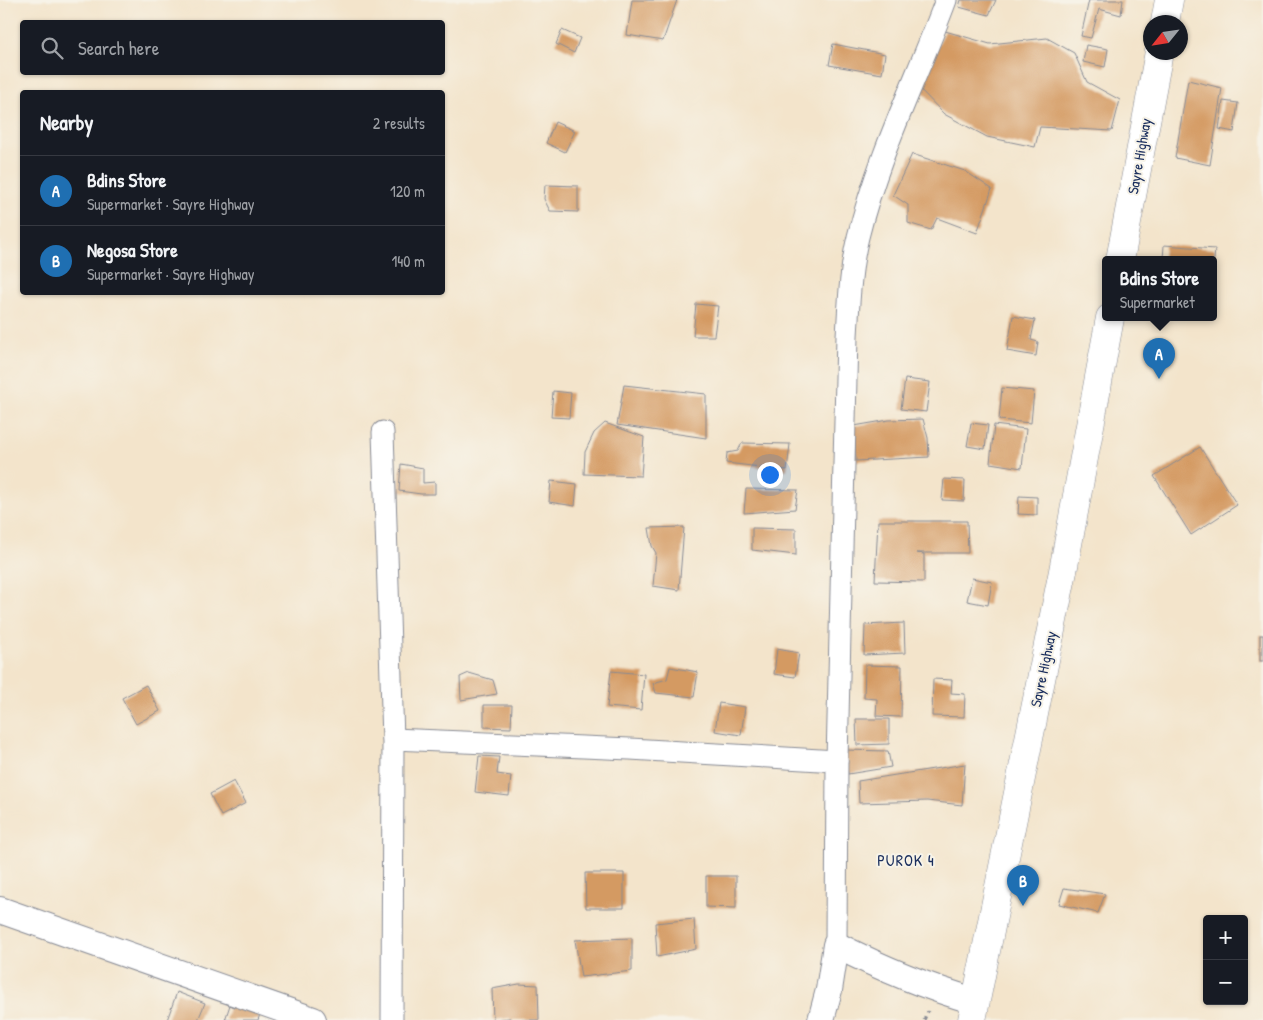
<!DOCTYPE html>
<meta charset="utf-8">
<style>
:root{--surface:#171b24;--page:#20242c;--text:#f1f3f6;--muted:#9ea1a6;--line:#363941;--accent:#1f6fb2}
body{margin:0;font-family:"Patrick Hand",sans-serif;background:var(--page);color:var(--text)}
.controls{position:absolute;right:15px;bottom:15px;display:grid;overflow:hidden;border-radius:5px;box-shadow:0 1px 4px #0004}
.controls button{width:45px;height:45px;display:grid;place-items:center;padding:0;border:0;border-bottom:1px solid var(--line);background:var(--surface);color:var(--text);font:25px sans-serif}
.compass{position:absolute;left:1143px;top:15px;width:45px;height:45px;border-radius:50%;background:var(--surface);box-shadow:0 1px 4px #0004;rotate:240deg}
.you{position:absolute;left:769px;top:474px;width:18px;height:18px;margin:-12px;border:4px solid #fff;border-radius:50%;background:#1a73e8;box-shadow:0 0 0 8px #1a73e833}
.badge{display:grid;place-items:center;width:32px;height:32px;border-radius:50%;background:var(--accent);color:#fff;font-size:16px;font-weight:700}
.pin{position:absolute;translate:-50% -41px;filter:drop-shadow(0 1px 2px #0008)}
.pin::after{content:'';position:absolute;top:26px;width:18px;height:15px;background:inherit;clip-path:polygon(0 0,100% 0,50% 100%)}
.popup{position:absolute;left:1102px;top:256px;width:115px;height:65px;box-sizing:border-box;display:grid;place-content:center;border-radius:5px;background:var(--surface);filter:drop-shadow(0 1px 4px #0005);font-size:16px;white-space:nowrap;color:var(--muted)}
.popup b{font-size:19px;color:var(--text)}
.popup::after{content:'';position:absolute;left:50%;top:100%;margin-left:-10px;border:10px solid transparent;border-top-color:var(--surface)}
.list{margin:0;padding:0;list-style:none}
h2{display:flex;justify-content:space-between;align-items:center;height:65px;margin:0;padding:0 20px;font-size:21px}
h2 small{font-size:16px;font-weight:400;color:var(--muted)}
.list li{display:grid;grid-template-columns:32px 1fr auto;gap:15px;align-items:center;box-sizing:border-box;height:70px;padding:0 20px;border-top:1px solid var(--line)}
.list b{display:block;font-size:19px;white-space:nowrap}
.list p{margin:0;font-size:16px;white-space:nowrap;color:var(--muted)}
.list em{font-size:16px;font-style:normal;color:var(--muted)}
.icon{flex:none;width:28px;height:28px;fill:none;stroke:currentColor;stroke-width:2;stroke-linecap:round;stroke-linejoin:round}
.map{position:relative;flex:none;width:1263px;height:1020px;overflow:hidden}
.search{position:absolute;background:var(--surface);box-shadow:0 1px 4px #0004;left:20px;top:20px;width:425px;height:55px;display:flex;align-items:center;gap:12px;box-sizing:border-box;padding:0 18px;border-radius:5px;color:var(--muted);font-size:19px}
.panel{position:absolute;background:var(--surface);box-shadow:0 1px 4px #0004;left:20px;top:90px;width:425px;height:205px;border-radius:5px}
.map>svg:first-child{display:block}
.building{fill:#d49a62}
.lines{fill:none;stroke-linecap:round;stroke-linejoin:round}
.minor-casing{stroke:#878a94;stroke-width:23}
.tertiary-casing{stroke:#878a94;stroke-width:28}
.trunk-casing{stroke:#878a94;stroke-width:29}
.path{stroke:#878a94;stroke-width:3;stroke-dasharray:4 4;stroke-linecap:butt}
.minor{stroke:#fff;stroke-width:21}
.tertiary{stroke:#fff;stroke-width:26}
.trunk{stroke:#fff;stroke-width:28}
.labels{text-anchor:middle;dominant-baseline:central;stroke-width:4;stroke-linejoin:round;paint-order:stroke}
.street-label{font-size:15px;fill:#1b2f5e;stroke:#f7f3e8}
.neighbourhood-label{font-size:16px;letter-spacing:1px;fill:#1b2f5e;stroke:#f7f3e8}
</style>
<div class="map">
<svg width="1263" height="1020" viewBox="0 0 1263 1020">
<rect width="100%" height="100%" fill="#f7f3e8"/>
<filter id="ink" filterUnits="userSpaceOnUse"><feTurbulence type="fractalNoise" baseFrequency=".02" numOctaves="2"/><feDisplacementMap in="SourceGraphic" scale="10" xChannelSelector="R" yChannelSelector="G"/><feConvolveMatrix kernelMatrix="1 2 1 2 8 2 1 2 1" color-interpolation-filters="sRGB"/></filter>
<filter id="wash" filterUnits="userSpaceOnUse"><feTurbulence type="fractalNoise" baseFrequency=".0096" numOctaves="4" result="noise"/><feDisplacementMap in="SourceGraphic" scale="20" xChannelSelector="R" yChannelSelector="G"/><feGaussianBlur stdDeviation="1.12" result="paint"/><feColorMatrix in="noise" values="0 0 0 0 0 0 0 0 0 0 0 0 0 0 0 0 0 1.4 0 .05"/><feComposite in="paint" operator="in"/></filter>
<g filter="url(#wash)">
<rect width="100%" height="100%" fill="#f3e4cb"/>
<g id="blocks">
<g class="building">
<path d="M632,0H677L663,41L627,35Z"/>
<path d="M961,0H996L989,15L959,7Z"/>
<path d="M1089,0H1123L1121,15L1099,9L1091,38L1081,36Z"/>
<path d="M562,30L580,38L574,53L556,44Z"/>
<path d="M945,31L990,44L1047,38L1074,53L1087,82L1120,100L1112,131L1040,127L1035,147L987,137L944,114L917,86Z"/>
<path d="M833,44L885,54L882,74L829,65Z"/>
<path d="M1086,45L1108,49L1105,67L1083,62Z"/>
<path d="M1188,80L1222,88L1210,165L1175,158Z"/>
<path d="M1223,101L1238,103L1234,132L1219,129Z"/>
<path d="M555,122L575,131L565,152L546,143Z"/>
<path d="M912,154L965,171L992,189L977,233L937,218L931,230L908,223V205L893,195Z"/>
<path d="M545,185L578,186V212L550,211L544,199Z"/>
<path d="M1164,245L1215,249L1214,260H1163Z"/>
<path d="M696,304L718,306L714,336H693Z"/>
<path d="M1013,316L1035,320L1031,340L1038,342L1036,356L1007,351Z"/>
<path d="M905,379L930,382L926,412L901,409Z"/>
<path d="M624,385L706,394V438L617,425Z"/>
<path d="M1002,388L1034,391L1031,423L999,420Z"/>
<path d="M553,391L571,393L569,418L551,417Z"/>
<path d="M923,419L928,438L929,457L856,461L854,426L889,420Z"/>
<path d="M605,423L644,437L641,476L584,474L585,452L594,433Z"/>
<path d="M971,423L988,425L985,449L967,446Z"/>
<path d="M994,425L1026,429L1022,468L990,463Z"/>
<path d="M742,443L790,444L787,470L726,463L727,453L738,451Z"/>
<path d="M1200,447L1237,505L1191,535L1154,476Z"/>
<path d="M401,464L423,468V483L435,482V494H421L399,491Z"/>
<path d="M944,479L965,480L964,501L942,500Z"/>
<path d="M551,481L577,484L575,506L549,502Z"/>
<path d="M746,489L798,490L795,509L744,513Z"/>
<path d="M1019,496L1037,497V515L1018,514Z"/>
<path d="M878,521H967L968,553H917L924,554V582L875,581Z"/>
<path d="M684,527L679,590L653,586L656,553L652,546L649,528Z"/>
<path d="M752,528L796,529V555L752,550Z"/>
<path d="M972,578L992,582L988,605L967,601Z"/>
<path d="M904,623L905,653L864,655L865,625Z"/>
<rect x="1260" y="635" width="3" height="26"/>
<path d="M777,649L799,653L795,677L774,674Z"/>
<path d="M865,665L902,666L901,717L876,716L877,699L864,698Z"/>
<path d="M670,667L698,672L694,697L656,693L653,683L667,679Z"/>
<path d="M611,671L644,674L641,710L607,707Z"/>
<path d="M469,673L493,680L497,694L461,700L460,677Z"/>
<path d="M933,679L952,680L951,693L965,694L964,717L932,716Z"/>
<path d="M146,685L160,711L136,724L122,698Z"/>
<path d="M719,703L745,707L741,735L715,731Z"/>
<path d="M484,705H512L511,728L484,727Z"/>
<path d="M856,719H889V744L857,745Z"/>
<path d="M845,750L888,751L891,767L848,774Z"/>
<path d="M479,756L499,757L497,774L511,776L509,796L475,792Z"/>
<path d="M965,764L962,805L927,801L859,803L858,781Z"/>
<path d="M234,781L246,803L221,816L210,794Z"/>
<path d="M585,873H624V908H586Z"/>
<path d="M706,876H736V908L706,907Z"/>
<path d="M1064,888L1105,894L1098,913L1059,904Z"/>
<path d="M694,919L696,949L657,957L655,923Z"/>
<path d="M632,938V971L581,977L575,940Z"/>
<path d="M519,984L538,985L539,1020H510V1018L493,1020L492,989Z"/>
<path d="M177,992L205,1003L198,1020H167Z"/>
<path d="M230,1005L260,1014L258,1020H225Z"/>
</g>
</g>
</g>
<g filter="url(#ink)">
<use href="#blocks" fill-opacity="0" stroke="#878a94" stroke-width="1"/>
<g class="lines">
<defs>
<g id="minor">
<path d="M383,432L393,739L392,1020"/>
<path d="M393,739L630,749L837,761"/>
<path d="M836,945L837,761L847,336C849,303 850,269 858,237C878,155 917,78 946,0"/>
</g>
<g id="tertiary">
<path d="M0,910L313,1020"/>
<path d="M821,1020L829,990L836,945C881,968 926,987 975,1001"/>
</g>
<g id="trunk">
<path d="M1165,22L1169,0"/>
<path d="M1120,260L1159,52"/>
<path d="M972,1020L1063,571L1110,318"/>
</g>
</defs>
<use href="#minor" class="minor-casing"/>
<use href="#tertiary" class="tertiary-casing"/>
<use href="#trunk" class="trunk-casing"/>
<path class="path" d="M924,1020L928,1011"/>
<use href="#minor" class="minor"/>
<use href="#tertiary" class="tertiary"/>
<use href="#trunk" class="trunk"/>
</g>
</g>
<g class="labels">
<g class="street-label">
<text transform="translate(1139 156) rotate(-80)">Sayre Highway</text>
<text transform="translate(1043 669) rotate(-78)">Sayre Highway</text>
</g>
<g class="neighbourhood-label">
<text x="906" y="860">PUROK 4</text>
</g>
</g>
</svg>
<div class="controls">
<button>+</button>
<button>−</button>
</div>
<svg class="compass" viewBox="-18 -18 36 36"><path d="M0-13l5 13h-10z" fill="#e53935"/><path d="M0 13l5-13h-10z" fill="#9ea1a6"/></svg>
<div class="you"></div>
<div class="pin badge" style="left:1159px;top:379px">A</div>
<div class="popup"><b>Bdins Store</b>Supermarket</div>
<div class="pin badge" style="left:1023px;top:906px">B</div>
<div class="search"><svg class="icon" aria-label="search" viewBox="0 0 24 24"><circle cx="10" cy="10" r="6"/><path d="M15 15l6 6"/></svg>Search here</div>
<section class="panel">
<h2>Nearby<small>2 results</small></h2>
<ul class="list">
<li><span class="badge">A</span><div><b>Bdins Store</b><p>Supermarket · Sayre Highway</p></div><em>120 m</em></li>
<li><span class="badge">B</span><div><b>Negosa Store</b><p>Supermarket · Sayre Highway</p></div><em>140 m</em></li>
</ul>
</section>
</div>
